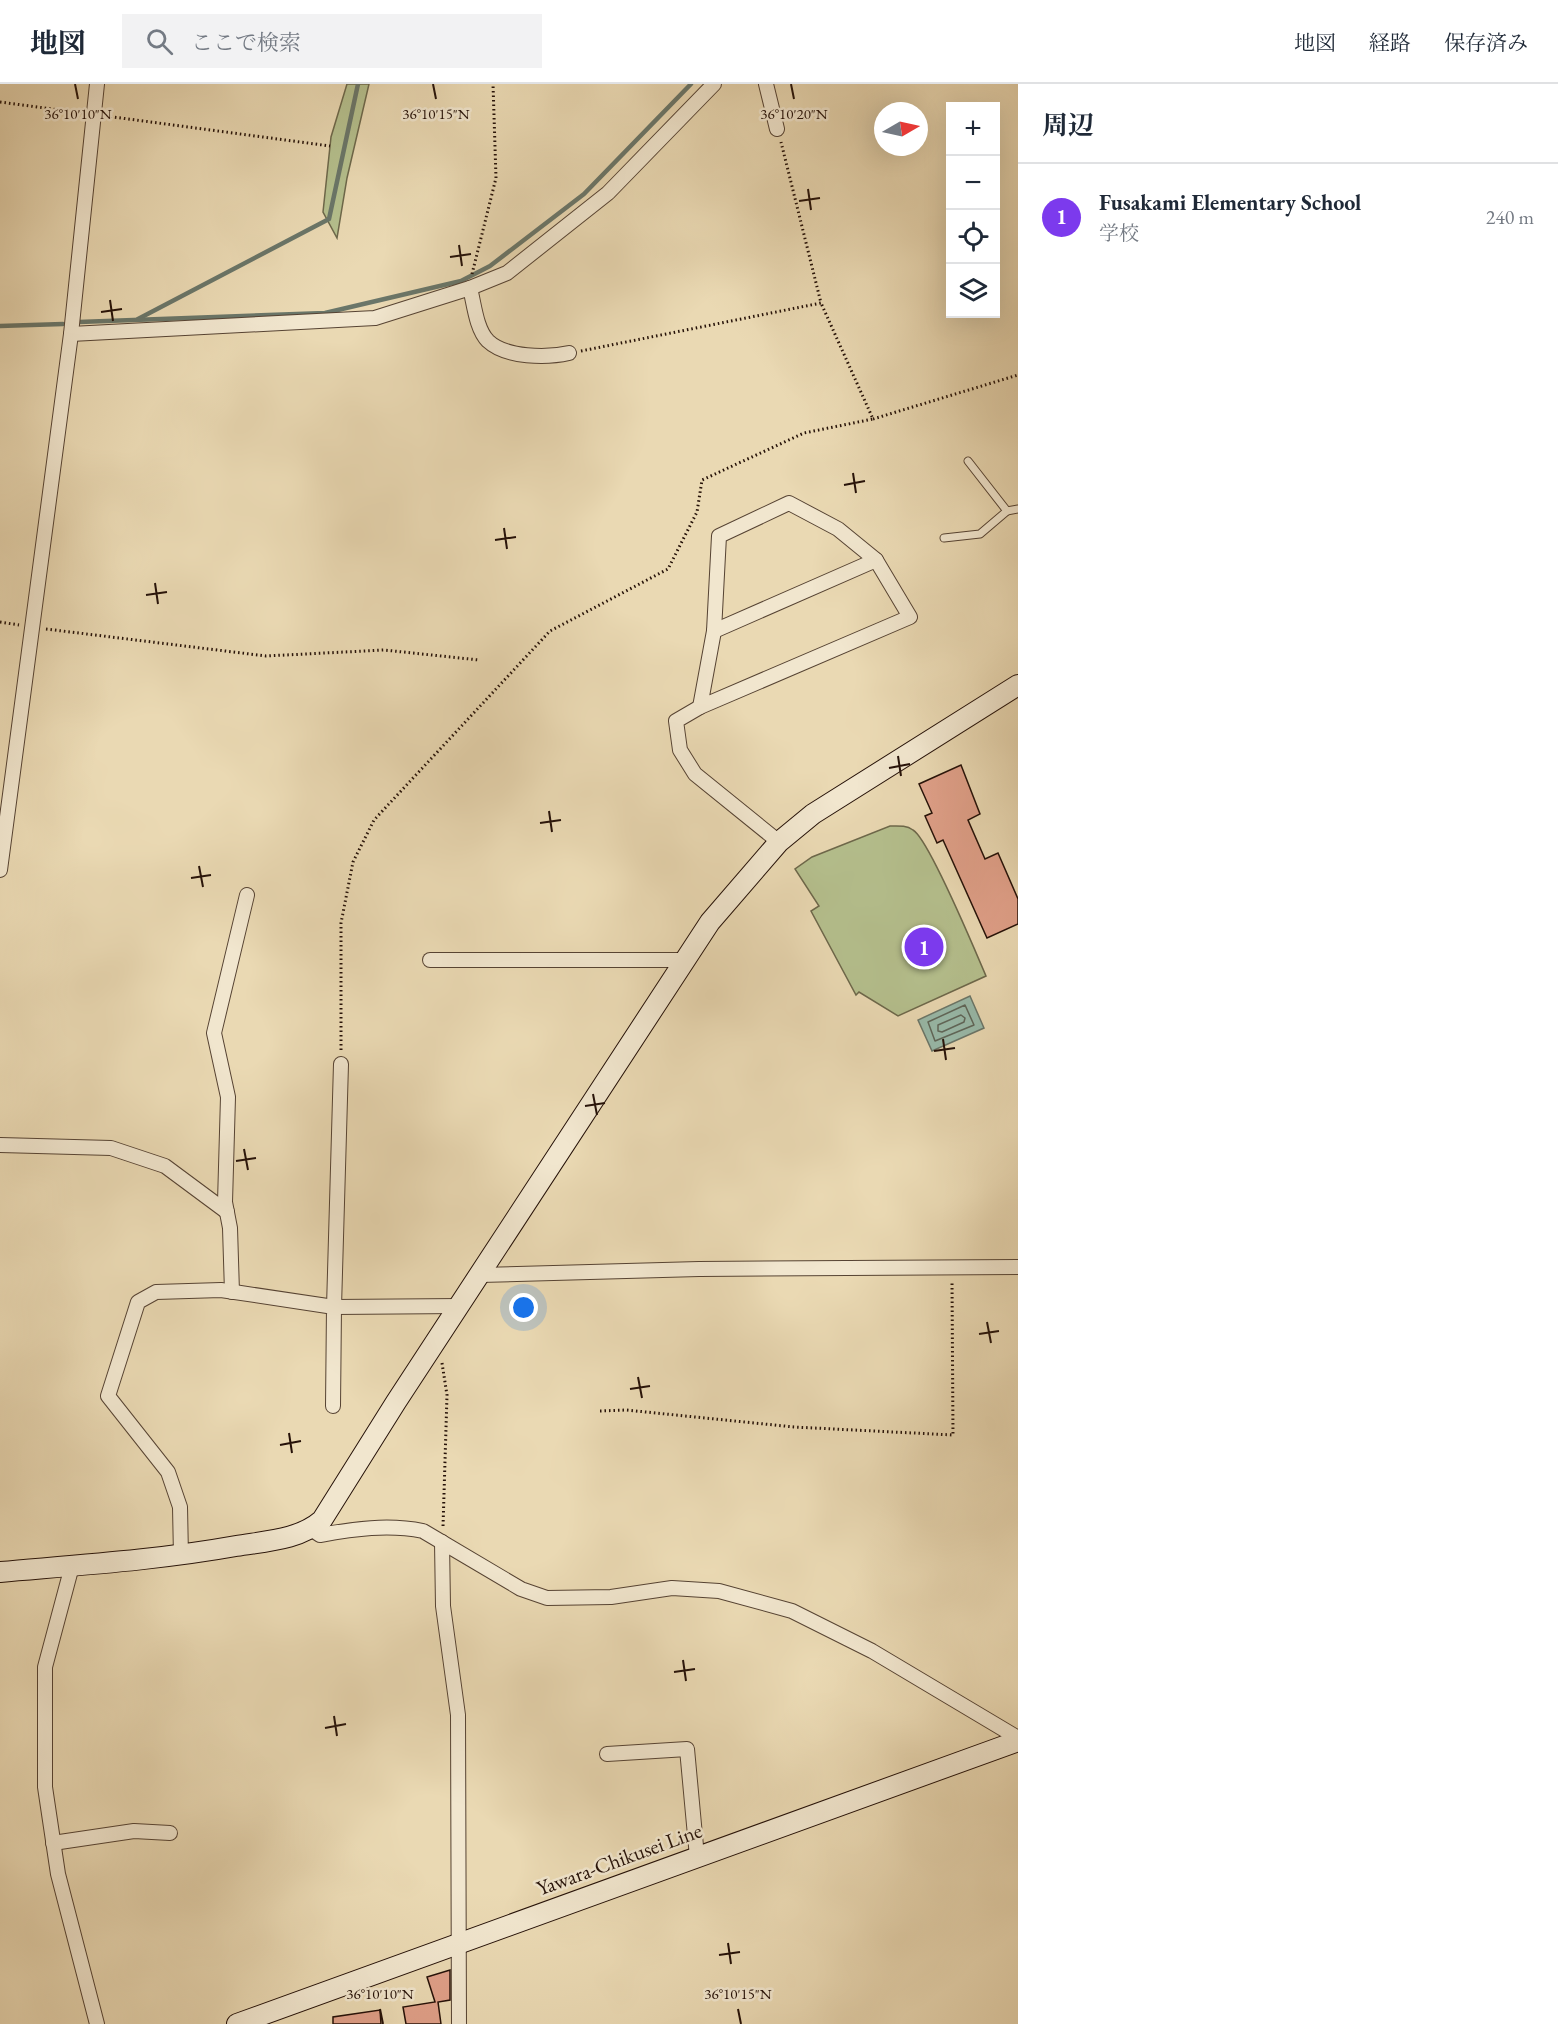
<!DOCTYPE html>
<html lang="ja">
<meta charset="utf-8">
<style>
:root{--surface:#fff;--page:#f2f2f3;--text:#1f2937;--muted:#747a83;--line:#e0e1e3;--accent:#7c3aed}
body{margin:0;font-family:"EB Garamond","Noto Serif JP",serif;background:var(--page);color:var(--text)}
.controls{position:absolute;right:18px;top:18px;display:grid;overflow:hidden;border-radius:0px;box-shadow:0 6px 24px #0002}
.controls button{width:54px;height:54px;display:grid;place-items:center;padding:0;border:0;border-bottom:2px solid var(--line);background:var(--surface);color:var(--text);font:30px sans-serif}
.compass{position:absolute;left:874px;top:18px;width:54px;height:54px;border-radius:50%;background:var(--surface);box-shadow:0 6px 24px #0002;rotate:81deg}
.you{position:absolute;left:524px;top:1224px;width:21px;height:21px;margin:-15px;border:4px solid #fff;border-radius:50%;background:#1a73e8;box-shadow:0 0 0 9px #1a73e833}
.badge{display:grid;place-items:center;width:39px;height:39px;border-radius:50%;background:var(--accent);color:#fff;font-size:20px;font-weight:700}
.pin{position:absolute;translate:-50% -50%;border:3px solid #fff;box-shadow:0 2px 6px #0006}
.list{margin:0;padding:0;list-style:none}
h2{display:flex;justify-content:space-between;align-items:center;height:78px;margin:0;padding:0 24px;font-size:26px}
h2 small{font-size:20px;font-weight:400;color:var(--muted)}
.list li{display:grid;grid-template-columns:39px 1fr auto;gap:18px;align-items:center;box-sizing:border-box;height:108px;padding:0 24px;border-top:2px solid var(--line)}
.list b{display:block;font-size:22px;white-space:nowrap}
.list p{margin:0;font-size:20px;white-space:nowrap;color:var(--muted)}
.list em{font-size:20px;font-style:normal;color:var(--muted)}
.icon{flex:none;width:33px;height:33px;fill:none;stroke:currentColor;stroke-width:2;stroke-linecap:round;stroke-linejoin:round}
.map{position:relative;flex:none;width:1018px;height:1940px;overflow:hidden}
header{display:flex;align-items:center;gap:36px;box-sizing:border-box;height:84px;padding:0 30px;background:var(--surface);border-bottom:2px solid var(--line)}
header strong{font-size:28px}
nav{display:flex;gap:33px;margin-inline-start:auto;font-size:21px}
.search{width:420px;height:54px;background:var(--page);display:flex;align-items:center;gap:15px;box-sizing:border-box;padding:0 21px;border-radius:0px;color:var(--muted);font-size:22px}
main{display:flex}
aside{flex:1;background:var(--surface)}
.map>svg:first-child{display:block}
.grass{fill:#b5c08e;stroke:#6d684b;stroke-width:1.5}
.water{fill:#98baaa;stroke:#6a7669;stroke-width:1.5}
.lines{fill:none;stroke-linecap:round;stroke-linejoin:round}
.shore{stroke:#5e6659;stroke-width:1.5}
.stream{stroke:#6a7669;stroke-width:4.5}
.building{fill:#e0a089;stroke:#251108;stroke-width:1.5}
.lane-casing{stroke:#564333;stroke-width:9}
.street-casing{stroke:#564333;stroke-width:16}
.secondary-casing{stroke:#251108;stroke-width:22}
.path{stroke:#251108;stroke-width:3;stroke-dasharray:1.5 3;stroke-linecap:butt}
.lane{stroke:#f1e6ce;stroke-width:7}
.street{stroke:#f1e6ce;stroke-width:14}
.secondary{stroke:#f1e6ce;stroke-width:20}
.ticks{fill:none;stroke:#251108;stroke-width:2}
.labels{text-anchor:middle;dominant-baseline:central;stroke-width:5;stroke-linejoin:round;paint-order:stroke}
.street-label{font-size:21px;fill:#251108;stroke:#f1e6ce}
.ticks-label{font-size:15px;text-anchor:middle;fill:#251108;stroke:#f1e6ce;stroke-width:5;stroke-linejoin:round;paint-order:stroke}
</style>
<header>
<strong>地図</strong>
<div class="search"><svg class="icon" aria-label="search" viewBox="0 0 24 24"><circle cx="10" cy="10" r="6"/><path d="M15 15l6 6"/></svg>ここで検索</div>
<nav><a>地図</a><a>経路</a><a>保存済み</a></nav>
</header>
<main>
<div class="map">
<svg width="1018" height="1940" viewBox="0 0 1018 1940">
<rect width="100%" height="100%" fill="#ead9b3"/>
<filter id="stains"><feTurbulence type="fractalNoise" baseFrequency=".00333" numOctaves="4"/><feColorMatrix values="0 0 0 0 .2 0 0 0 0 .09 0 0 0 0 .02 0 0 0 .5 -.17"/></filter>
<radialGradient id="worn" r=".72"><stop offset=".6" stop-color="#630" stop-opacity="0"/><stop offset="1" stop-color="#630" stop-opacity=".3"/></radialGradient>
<g class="grass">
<path d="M347,0H369L347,94L337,154L323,128L331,53Z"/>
<path d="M890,742C898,742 906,741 913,746C929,755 976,869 986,892L898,932L859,908L856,911L811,827L819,822L795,785L812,773Z"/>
</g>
<path class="water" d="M970,912L984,944L932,967L918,936Z"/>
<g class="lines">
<g class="shore">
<path d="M965,921L974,941L935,957L928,938Z"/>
<path d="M961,931L965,934L964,938L942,948L938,947V941Z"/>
</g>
<g class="stream">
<path d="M138,235L329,135L358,0"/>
<path d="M79,238L325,229L461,197L490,182L584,110L691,0"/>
<path d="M0,242L63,240"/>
</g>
</g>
<g class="building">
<path d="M961,681L980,730L968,736L985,775L998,769L1018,815V840L987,854L943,756L937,759L925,732L932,729L919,700Z"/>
<path d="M450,1886V1916L438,1918L441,1940H406L403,1923L435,1918L427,1893Z"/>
<path d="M380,1926L381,1940H333V1933Z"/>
</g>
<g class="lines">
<defs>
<g id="lane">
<path d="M968,377L1007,427L1018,425"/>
<path d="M944,454L980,450L1007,427"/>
</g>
<g id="street">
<path d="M766,0L777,45"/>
<path d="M470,204C474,219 476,245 488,257C506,274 547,274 569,269"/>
<path d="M71,250L375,234L470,204L507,189L608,109L714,0"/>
<path d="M789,419L838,445L876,476L910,533L700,623L714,547L719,452Z"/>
<path d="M714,547L876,476"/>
<path d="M700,623L676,637L680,666L695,690L779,758"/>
<path d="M0,786L71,250L97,0"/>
<path d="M430,876H685"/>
<path d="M341,980L334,1223L460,1222"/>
<path d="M0,1061L111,1064L165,1082L227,1128"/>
<path d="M480,1191L699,1185L1018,1183"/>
<path d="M232,1208L230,1144L225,1118L228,1013L214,949L247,811"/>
<path d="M311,1445L320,1451C354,1445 388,1440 423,1447L521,1505L547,1514L611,1513L672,1504L719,1507L792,1527L872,1567L1018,1654"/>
<path d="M442,1458L443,1522L458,1631L459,1940"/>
<path d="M181,1472L180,1423L168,1388L108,1312L138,1218L156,1208L221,1206L334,1223L333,1322"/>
<path d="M72,1482L45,1583V1703L58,1790L97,1940"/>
<path d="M607,1670L687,1665L697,1773"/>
<path d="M53,1759L134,1747L170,1749"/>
</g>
<g id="secondary">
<path d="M0,1488C79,1481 158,1476 236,1462C266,1457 299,1456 322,1436L396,1318L710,838L779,758L813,730L1018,601"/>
<path d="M237,1940L1018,1657"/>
</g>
</defs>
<use href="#lane" class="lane-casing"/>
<use href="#street" class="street-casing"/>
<use href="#secondary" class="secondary-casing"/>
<g class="path">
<path d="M0,18L82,29"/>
<path d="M106,32L330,62"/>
<path d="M472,190L496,94L493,0"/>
<path d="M581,267L821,219L781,58"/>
<path d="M873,335L1018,291"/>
<path d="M0,538L19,541"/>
<path d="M46,545L266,572L384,566L479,576"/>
<path d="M341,966V839L353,778L374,736L550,547L668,485L697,428L702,396L804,349L873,335L821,219"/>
<path d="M442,1279L447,1311L443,1443"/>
<path d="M600,1327L626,1326L794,1343L953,1351L952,1197"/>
</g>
<use href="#lane" class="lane"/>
<use href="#street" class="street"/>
<use href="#secondary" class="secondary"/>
</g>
<path class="ticks" d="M75,0L78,15M433,0L436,15M791,0L794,15M808,105L811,126M799,117L820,114M459,161L462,182M450,173L471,170M110,216L113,237M101,228L122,225M853,389L856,409M844,401L865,397M504,444L507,465M495,456L516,453M155,499L158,520M146,511L167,508M898,672L901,692M889,684L910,680M549,727L552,748M540,739L561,736M199,782L203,803M191,794L211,791M943,955L946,976M934,967L955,964M593,1010L597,1031M585,1022L605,1019M244,1065L248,1086M236,1077L256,1074M987,1238L991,1259M979,1250L999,1247M638,1293L642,1314M630,1305L650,1302M289,1349L292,1369M280,1361L301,1357M683,1576L686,1597M674,1588L695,1585M334,1632L337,1652M325,1644L346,1640M728,1859L731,1880M719,1871L740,1868M380,1925L383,1940M738,1925L741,1940"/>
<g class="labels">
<g class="street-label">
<text transform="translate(619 1775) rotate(-20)">Yawara-Chikusei Line</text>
</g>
</g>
<g class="ticks-label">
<text x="794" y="35">36°10'20"N</text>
<text x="78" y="35">36°10'10"N</text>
<text x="436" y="35">36°10'15"N</text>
<text x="380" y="1915">36°10'10"N</text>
<text x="738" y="1915">36°10'15"N</text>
</g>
<rect width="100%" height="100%" filter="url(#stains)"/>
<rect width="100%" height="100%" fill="url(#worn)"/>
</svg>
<div class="controls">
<button>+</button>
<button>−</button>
<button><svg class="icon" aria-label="locate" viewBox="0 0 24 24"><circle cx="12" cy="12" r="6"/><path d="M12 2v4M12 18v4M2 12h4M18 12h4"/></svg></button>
<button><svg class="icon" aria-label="layers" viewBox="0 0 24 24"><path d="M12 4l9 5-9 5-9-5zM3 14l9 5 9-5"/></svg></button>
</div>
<svg class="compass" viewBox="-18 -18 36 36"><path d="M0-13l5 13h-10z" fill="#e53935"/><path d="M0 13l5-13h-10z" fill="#747a83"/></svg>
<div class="you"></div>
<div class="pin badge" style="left:924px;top:863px">1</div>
</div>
<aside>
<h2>周辺<small></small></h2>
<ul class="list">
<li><span class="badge">1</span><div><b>Fusakami Elementary School</b><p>学校</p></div><em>240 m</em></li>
</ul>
</aside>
</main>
